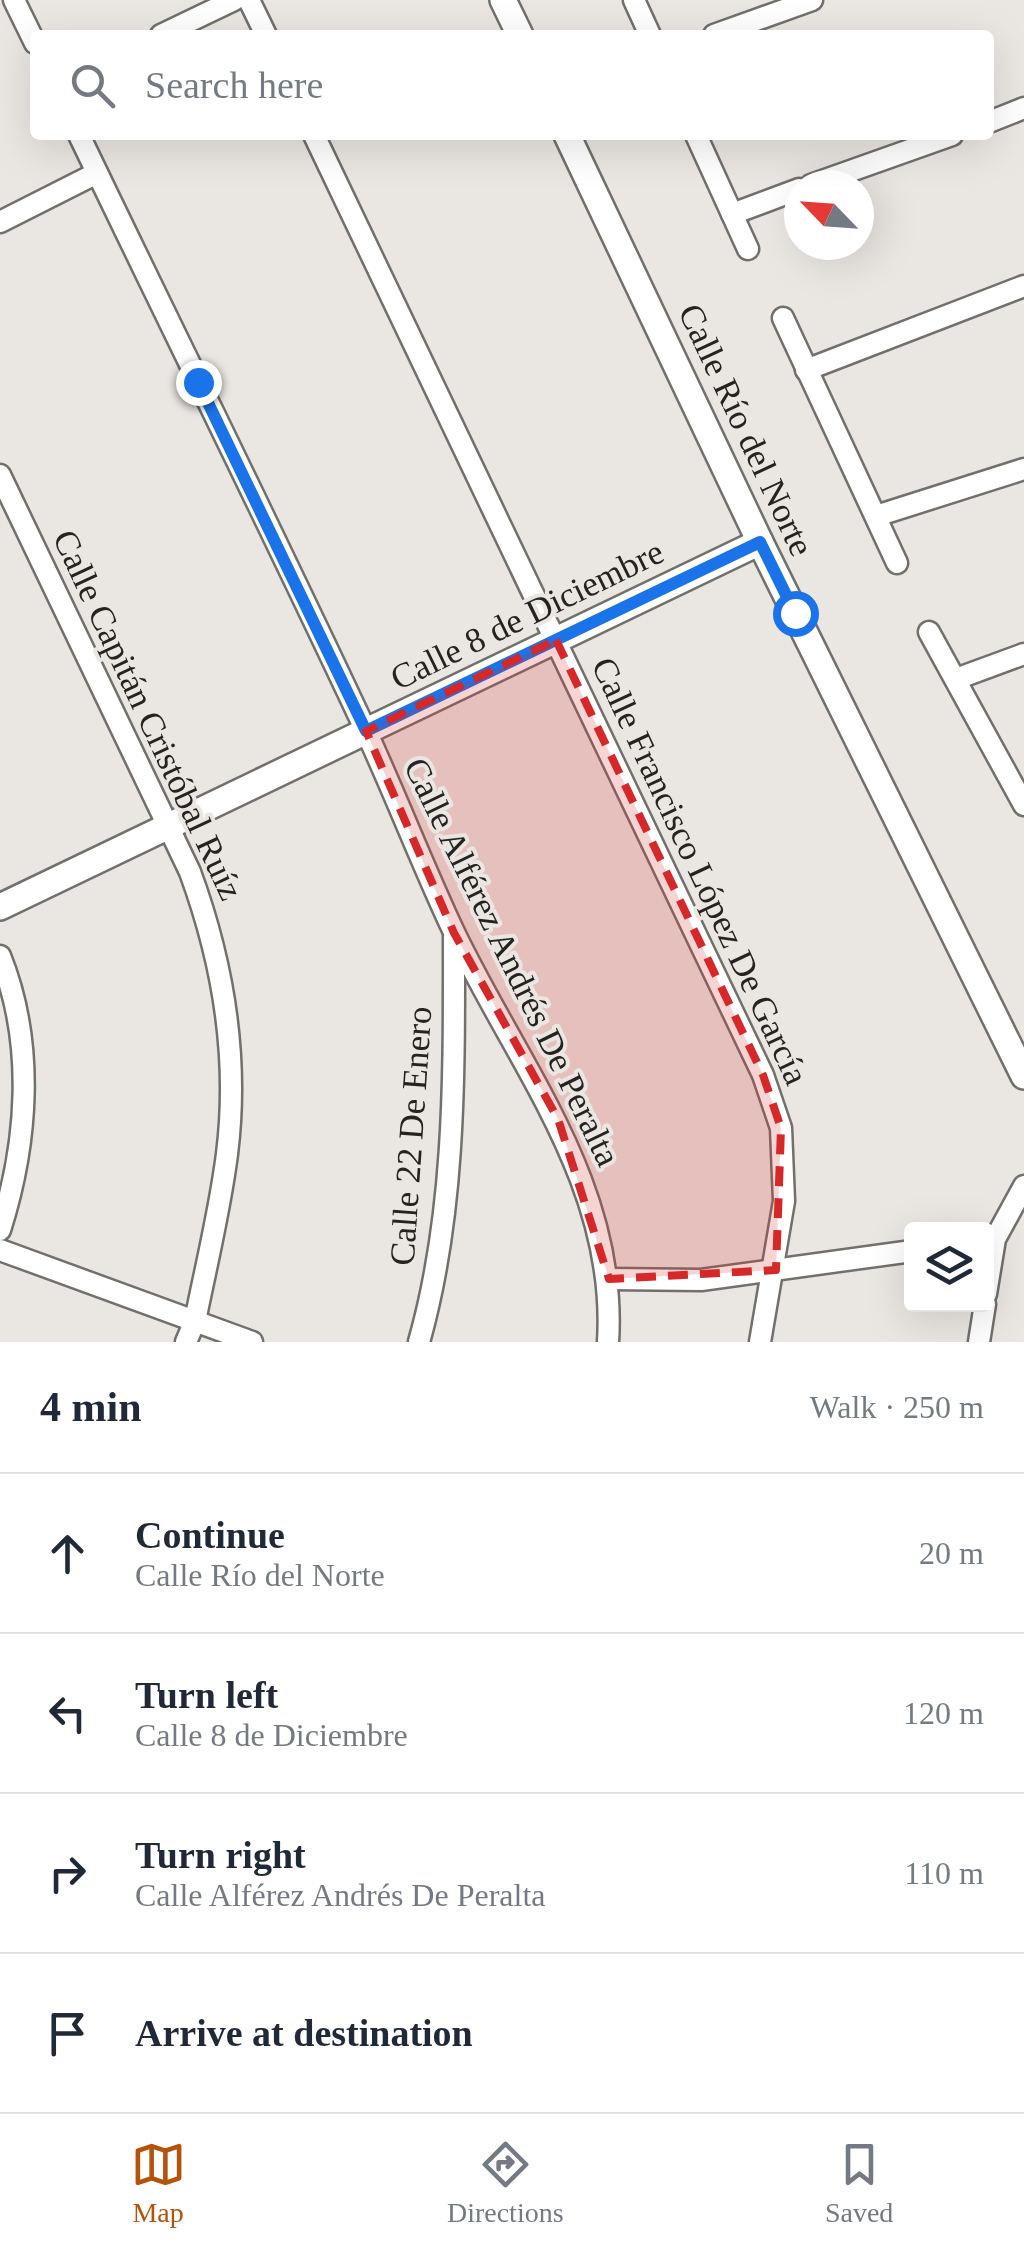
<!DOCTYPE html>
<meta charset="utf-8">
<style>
:root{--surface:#fff;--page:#f2f2f3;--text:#1f2937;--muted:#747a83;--line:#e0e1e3;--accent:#b45309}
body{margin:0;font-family:"Times New Roman",serif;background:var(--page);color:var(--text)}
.controls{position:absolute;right:30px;bottom:30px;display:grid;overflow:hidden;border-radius:10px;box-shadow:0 10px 40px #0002}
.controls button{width:90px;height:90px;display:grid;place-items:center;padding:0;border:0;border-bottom:2px solid var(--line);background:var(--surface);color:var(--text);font:50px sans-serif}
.compass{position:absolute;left:784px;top:170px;width:90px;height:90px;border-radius:50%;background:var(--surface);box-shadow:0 10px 40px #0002;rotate:295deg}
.stop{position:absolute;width:30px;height:30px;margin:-22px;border:8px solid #1a73e8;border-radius:50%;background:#fff}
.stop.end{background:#1a73e8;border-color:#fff;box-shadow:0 2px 10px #0008}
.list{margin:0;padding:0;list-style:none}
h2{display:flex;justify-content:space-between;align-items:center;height:130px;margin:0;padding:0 40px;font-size:42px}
h2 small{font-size:32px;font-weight:400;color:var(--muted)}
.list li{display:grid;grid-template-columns:65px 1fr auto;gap:30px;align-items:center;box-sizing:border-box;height:160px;padding:0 40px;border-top:2px solid var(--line)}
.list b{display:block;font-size:38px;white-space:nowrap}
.list p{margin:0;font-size:32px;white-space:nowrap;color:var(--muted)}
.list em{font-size:32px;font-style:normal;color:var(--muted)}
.icon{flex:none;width:55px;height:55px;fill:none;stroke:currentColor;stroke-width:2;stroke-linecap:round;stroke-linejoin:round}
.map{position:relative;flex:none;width:1024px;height:1342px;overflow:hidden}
.search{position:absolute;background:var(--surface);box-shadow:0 10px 40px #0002;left:30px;right:30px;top:30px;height:110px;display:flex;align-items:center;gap:25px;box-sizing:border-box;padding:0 35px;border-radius:10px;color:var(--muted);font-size:38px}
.sheet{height:770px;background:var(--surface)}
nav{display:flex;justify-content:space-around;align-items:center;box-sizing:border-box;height:140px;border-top:2px solid var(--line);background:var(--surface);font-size:28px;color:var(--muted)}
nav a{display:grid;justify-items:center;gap:5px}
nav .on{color:var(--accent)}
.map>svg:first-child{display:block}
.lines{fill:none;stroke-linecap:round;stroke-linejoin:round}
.minor-casing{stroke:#72706b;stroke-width:25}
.tertiary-casing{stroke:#72706b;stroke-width:30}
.minor{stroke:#fff;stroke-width:20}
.tertiary{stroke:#fff;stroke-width:25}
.route{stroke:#1a73e8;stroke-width:12}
.marked{fill:#d62828;fill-opacity:0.2;stroke:#d62828;stroke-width:8;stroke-dasharray:20 12;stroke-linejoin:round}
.labels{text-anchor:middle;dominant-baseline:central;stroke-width:8;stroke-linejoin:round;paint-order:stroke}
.street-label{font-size:35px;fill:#242322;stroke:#eae7e2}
</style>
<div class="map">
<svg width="1024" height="1342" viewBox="0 0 1024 1342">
<rect width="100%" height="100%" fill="#eae7e2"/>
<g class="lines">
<defs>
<g id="minor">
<path d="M14,0L35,43"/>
<path d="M249,0L266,35"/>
<path d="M634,0L650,35"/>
<path d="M161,35L234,0"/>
<path d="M714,35L812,0"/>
<path d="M989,122L1024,108"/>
<path d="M79,135C174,333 272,530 365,729C396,796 422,864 453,930C517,1065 618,1184 608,1342"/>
<path d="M314,135L763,1075L781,1128L784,1201L760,1342"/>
<path d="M696,135L748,249"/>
<path d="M811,185L952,135"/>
<path d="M732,214L799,189"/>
<path d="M0,222L97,173"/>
<path d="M783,318L897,563"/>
<path d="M806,370L1024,286"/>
<path d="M0,475L190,872C223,962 239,1058 227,1154C220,1210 206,1266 195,1321L186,1342"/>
<path d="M876,516L1024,469"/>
<path d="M929,632L1024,805"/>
<path d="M956,679L1024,654"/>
<path d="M0,956C35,1043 28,1142 0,1230"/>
<path d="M0,1250L252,1342"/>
<path d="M609,1279L701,1280L912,1251"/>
<path d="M986,1294L995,1239L1024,1186"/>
<path d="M419,1342C456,1211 454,1073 454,937"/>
<path d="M979,1342L985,1304"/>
</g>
<g id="tertiary">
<path d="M503,0L520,35"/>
<path d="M567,135L760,542L1024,1076"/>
<path d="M0,907L760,542"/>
</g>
</defs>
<use href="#minor" class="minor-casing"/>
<use href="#tertiary" class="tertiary-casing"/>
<use href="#minor" class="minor"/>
<use href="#tertiary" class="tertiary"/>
</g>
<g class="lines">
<path class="route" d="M198,382L366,731L760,542L795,613"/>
</g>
<path class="marked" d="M556,640L763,1075L781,1128L776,1270L609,1279L558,1119L454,933L366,731Z"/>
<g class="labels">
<g class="street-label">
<text transform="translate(746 430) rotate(65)">Calle Río del Norte</text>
<text transform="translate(527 615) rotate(-26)">Calle 8 de Diciembre</text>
<text transform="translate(148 715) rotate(65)">Calle Capitán Cristóbal Ruíz</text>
<text transform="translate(700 871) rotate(65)">Calle Francisco López De García</text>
<text transform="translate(512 962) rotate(64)">Calle Alférez Andrés De Peralta</text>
<text transform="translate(411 1136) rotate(-86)">Calle 22 De Enero</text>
</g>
</g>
</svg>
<div class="controls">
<button><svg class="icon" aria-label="layers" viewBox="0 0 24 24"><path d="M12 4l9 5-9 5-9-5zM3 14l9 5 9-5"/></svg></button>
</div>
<svg class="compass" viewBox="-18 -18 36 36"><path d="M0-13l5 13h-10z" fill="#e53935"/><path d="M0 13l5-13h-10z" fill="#747a83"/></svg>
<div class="stop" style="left:795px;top:613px"></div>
<div class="stop end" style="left:198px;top:382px"></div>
<div class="search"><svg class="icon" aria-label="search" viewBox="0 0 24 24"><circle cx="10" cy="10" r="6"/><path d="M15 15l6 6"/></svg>Search here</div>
</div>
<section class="sheet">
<h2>4 min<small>Walk · 250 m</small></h2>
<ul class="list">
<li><svg class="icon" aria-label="ahead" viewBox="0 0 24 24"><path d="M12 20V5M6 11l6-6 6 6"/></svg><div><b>Continue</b><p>Calle Río del Norte</p></div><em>20 m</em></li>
<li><svg class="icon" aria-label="left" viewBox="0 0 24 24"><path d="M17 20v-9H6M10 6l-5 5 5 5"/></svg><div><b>Turn left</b><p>Calle 8 de Diciembre</p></div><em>120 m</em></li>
<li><svg class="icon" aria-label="right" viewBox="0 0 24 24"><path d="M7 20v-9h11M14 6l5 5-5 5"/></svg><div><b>Turn right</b><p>Calle Alférez Andrés De Peralta</p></div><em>110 m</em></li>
<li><svg class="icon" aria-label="arrive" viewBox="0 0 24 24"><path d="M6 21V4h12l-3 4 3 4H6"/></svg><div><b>Arrive at destination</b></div></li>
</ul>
</section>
<nav>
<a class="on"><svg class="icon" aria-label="map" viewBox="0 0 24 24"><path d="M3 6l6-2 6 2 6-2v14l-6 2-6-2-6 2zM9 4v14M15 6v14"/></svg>Map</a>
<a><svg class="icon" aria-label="directions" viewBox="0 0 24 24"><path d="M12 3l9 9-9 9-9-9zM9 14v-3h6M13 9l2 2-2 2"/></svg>Directions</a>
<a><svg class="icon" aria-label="saved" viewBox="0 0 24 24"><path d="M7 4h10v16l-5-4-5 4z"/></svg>Saved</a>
</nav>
